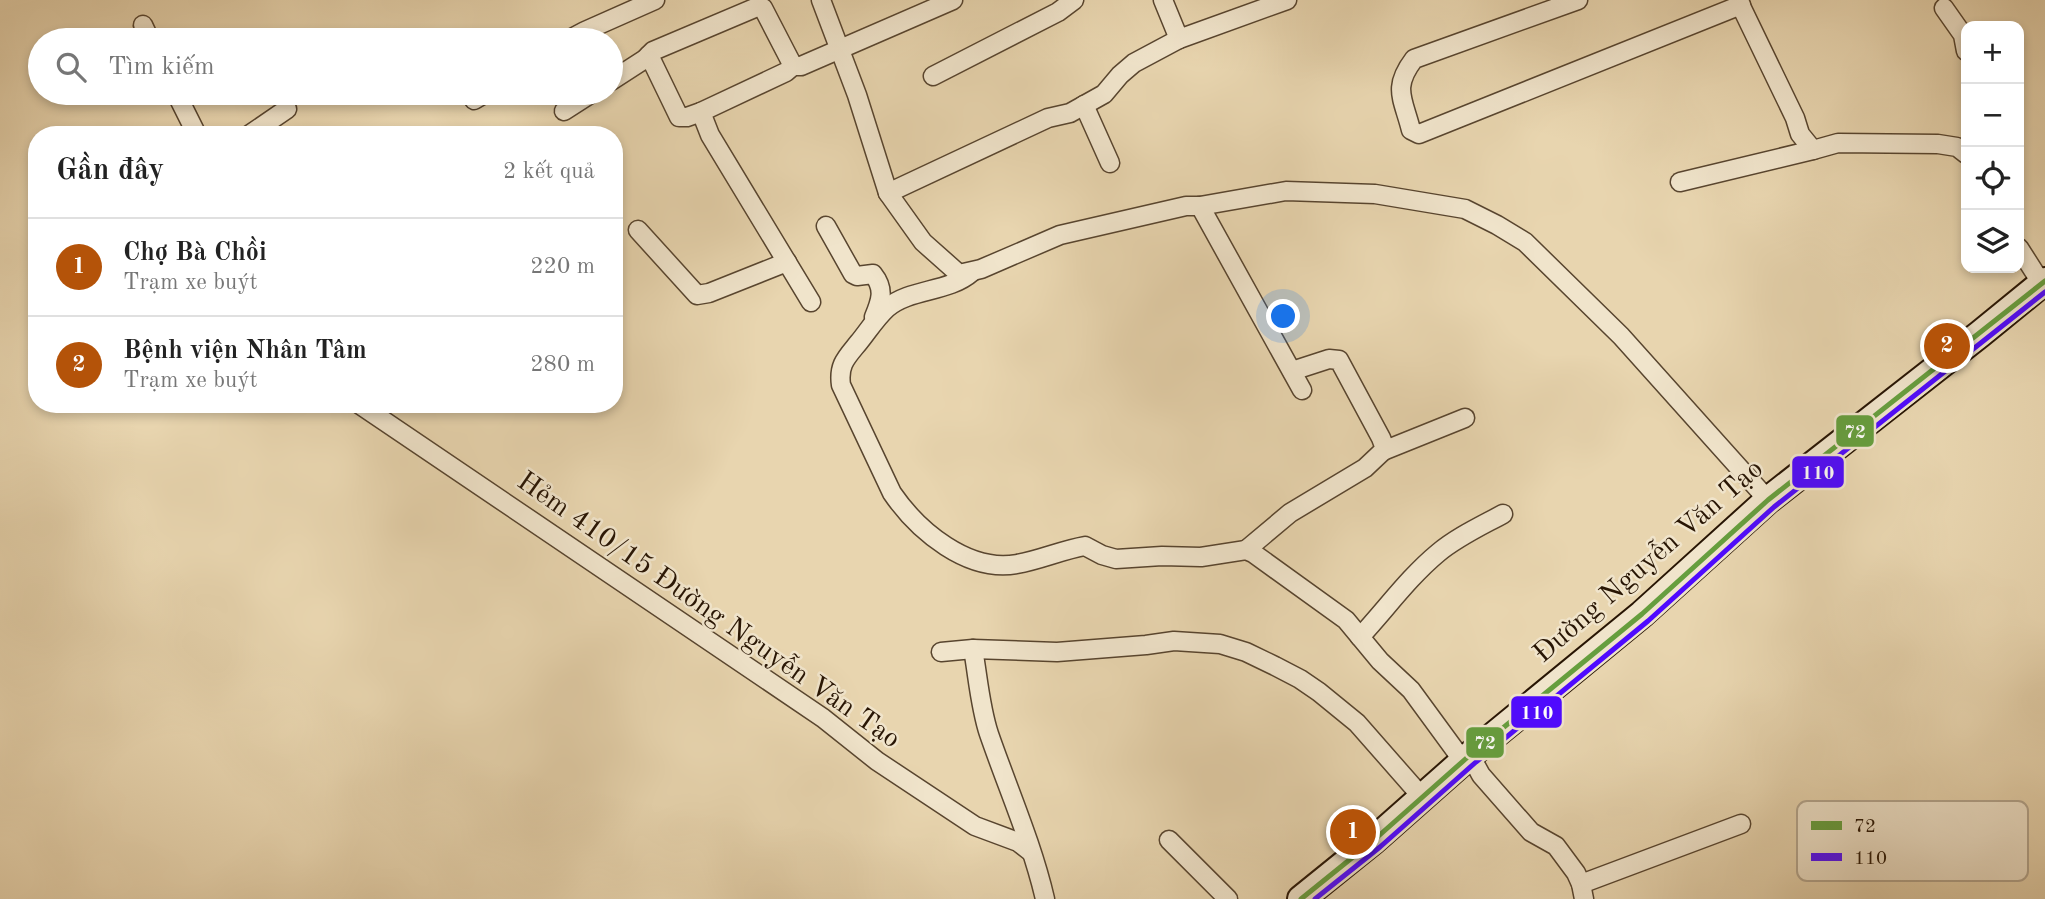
<!DOCTYPE html>
<html lang="vi">
<meta charset="utf-8">
<style>
:root{--surface:#fff;--page:#f6f6f6;--text:#222;--muted:#767676;--line:#e0e0e0;--accent:#b45309}
body{margin:0;font-family:"Old Standard TT",serif;background:var(--page);color:var(--text)}
.controls{position:absolute;right:21px;top:21px;display:grid;overflow:hidden;border-radius:14px;box-shadow:0 4px 10px #0003}
.controls button{width:63px;height:63px;display:grid;place-items:center;padding:0;border:0;border-bottom:2px solid var(--line);background:var(--surface);color:var(--text);font:35px sans-serif}
.you{position:absolute;left:1284px;top:317px;width:24px;height:24px;margin:-18px;border:5px solid #fff;border-radius:50%;background:#1a73e8;box-shadow:0 0 0 10px #1a73e833}
.badge{display:grid;place-items:center;width:46px;height:46px;border-radius:50%;background:var(--accent);color:#fff;font-size:23px;font-weight:700}
.pin{position:absolute;translate:-50% -50%;border:4px solid #fff;box-shadow:0 2px 7px #0006}
.list{margin:0;padding:0;list-style:none}
h2{display:flex;justify-content:space-between;align-items:center;height:91px;margin:0;padding:0 28px;font-size:30px}
h2 small{font-size:23px;font-weight:400;color:var(--muted)}
.list li{display:grid;grid-template-columns:46px 1fr auto;gap:21px;align-items:center;box-sizing:border-box;height:98px;padding:0 28px;border-top:2px solid var(--line)}
.list b{display:block;font-size:26px;white-space:nowrap}
.list p{margin:0;font-size:23px;white-space:nowrap;color:var(--muted)}
.list em{font-size:23px;font-style:normal;color:var(--muted)}
.icon{flex:none;width:38px;height:38px;fill:none;stroke:currentColor;stroke-width:2;stroke-linecap:round;stroke-linejoin:round}
.map{position:relative;flex:none;width:2045px;height:899px;overflow:hidden}
.search{position:absolute;background:var(--surface);box-shadow:0 4px 10px #0003;left:28px;top:28px;width:595px;height:77px;display:flex;align-items:center;gap:18px;box-sizing:border-box;padding:0 24px;border-radius:38px;color:var(--muted);font-size:26px}
.panel{position:absolute;background:var(--surface);box-shadow:0 4px 10px #0003;left:28px;top:126px;width:595px;height:287px;border-radius:28px}
.map>svg:first-child{display:block}
.lines{fill:none;stroke-linecap:round;stroke-linejoin:round}
.street-casing{stroke:#58452f;stroke-width:21}
.secondary-casing{stroke:#281504;stroke-width:30}
.street{stroke:#f0e4cb;stroke-width:18}
.secondary{stroke:#f0e4cb;stroke-width:26}
.bus-1-casing{stroke:#f0e4cb;stroke-width:10}
.bus-2-casing{stroke:#f0e4cb;stroke-width:10}
.bus-1{stroke:#669e3e;stroke-width:5}
.bus-2{stroke:#4f0aff;stroke-width:5}
.labels{text-anchor:middle;dominant-baseline:central;stroke-width:5;stroke-linejoin:round;paint-order:stroke}
.street-label{font-size:28px;fill:#281504;stroke:#f0e4cb}
.key{fill:#f0e4cb;stroke:#b4a68f;stroke-width:2}
.key-label{font-size:19px;fill:#281504}
.line-badge{stroke:#f0e4cb;stroke-width:2.5}
.badge-label{font-size:19px;text-anchor:middle;font-weight:bold;fill:#fff}
</style>
<div class="map">
<svg width="2045" height="899" viewBox="0 0 2045 899">
<rect width="100%" height="100%" fill="#e8d5af"/>
<filter id="stains"><feTurbulence type="fractalNoise" baseFrequency=".00286" numOctaves="4"/><feColorMatrix values="0 0 0 0 .2 0 0 0 0 .09 0 0 0 0 .02 0 0 0 .5 -.17"/></filter>
<radialGradient id="worn" r=".72"><stop offset=".6" stop-color="#630" stop-opacity="0"/><stop offset="1" stop-color="#630" stop-opacity=".3"/></radialGradient>
<g class="lines">
<defs>
<g id="street">
<path d="M821,0L857,95L888,193L923,242L959,274L981,269L1060,235L1186,206H1200L1286,191L1375,194L1465,209L1497,225L1525,242L1621,336L1768,500"/>
<path d="M1163,0L1179,39L1287,0"/>
<path d="M1578,0L1414,59C1392,88 1403,98 1411,130L1419,134L1741,5"/>
<path d="M1738,0L1795,118L1800,134L1813,150L1838,143L1938,144L1957,147L1966,154"/>
<path d="M1944,8L1963,35L1966,51"/>
<path d="M143,25L150,40"/>
<path d="M568,40L585,31L655,0"/>
<path d="M649,55L679,117H687L701,112"/>
<path d="M933,76L1058,12L1074,0"/>
<path d="M611,81L645,59L653,51L757,7L763,8L793,66"/>
<path d="M176,93L197,135"/>
<path d="M474,100L486,93"/>
<path d="M1084,105L1110,163"/>
<path d="M564,111L592,93"/>
<path d="M249,135L287,109"/>
<path d="M1680,182L1813,150"/>
<path d="M888,193L1048,118L1070,113L1104,94L1120,75L1134,63L1179,39"/>
<path d="M1200,206L1302,390"/>
<path d="M826,226L853,274L857,276L873,274C885,289 881,300 874,317"/>
<path d="M638,230L697,295L709,293L787,262"/>
<path d="M2019,248L2042,284"/>
<path d="M972,272C948,293 911,288 887,308C876,318 868,331 859,342C847,357 838,364 841,385L892,493C918,531 968,573 1017,564C1040,560 1062,550 1085,546L1102,555L1116,559L1162,556L1201,557L1246,550L1253,553L1346,620L1380,661L1411,690L1463,761"/>
<path d="M811,302L710,135L701,112L786,72L793,66H801L953,0"/>
<path d="M359,404L823,718L877,761L975,826L1018,842L1031,852"/>
<path d="M1383,451L1465,418"/>
<path d="M1246,550L1290,513L1365,468L1383,451L1384,446L1381,438L1339,360L1329,359L1292,371"/>
<path d="M1360,637C1386,609 1409,577 1438,553C1457,537 1481,526 1503,514"/>
<path d="M973,649C978,677 980,707 989,734C1008,789 1032,843 1045,899"/>
<path d="M941,652L973,649L1057,652L1146,645L1174,641L1220,644L1246,652L1275,666L1300,679L1319,692L1357,723L1422,797"/>
<path d="M1470,755L1481,775L1531,832L1556,846L1576,873L1581,884L1584,899"/>
<path d="M1169,840L1228,899"/>
<path d="M1581,884L1741,824"/>
</g>
<path id="secondary" d="M1301,899L1374,840L1470,755L1642,614L1768,500L1980,334L2045,281"/>
</defs>
<use href="#street" class="street-casing"/>
<use href="#secondary" class="secondary-casing"/>
<use href="#street" class="street"/>
<use href="#secondary" class="secondary"/>
<defs>
<path id="bus-1" d="M1301,899L1374,840L1470,755L1642,614L1768,500L2045,281"/>
<path id="bus-2" d="M1315,899L1380,847L1476,762L1648,621L1774,507L2045,292"/>
</defs>
<use href="#bus-1" class="bus-1-casing"/>
<use href="#bus-2" class="bus-2-casing"/>
<use href="#bus-1" class="bus-1"/>
<use href="#bus-2" class="bus-2"/>
</g>
<g class="labels">
<g class="street-label">
<text transform="translate(1649 562) rotate(-41)">Đường Nguyễn Văn Tạo</text>
<text transform="translate(708 611) rotate(35)">Hẻm 410/15 Đường Nguyễn Văn Tạo</text>
</g>
</g>
<rect x="1797" y="801" width="231" height="80" rx="10" class="key"/>
<rect x="1811" y="821" width="31" height="9" fill="#669e3e"/>
<rect x="1811" y="853" width="31" height="8" fill="#4f0aff"/>
<g class="key-label">
<text x="1854" y="832">72</text>
<text x="1854" y="864">110</text>
</g>
<g class="line-badge">
<rect x="1835" y="414" width="40" height="34" rx="7" fill="#669e3e"/>
<rect x="1791" y="455" width="54" height="34" rx="7" fill="#4f0aff"/>
<rect x="1510" y="695" width="53" height="34" rx="7" fill="#4f0aff"/>
<rect x="1465" y="726" width="40" height="33" rx="7" fill="#669e3e"/>
</g>
<g class="badge-label">
<text x="1855" y="438">72</text>
<text x="1818" y="479">110</text>
<text x="1537" y="719">110</text>
<text x="1485" y="749">72</text>
</g>
<rect width="100%" height="100%" filter="url(#stains)"/>
<rect width="100%" height="100%" fill="url(#worn)"/>
</svg>
<div class="controls">
<button>+</button>
<button>−</button>
<button><svg class="icon" aria-label="locate" viewBox="0 0 24 24"><circle cx="12" cy="12" r="6"/><path d="M12 2v4M12 18v4M2 12h4M18 12h4"/></svg></button>
<button><svg class="icon" aria-label="layers" viewBox="0 0 24 24"><path d="M12 4l9 5-9 5-9-5zM3 14l9 5 9-5"/></svg></button>
</div>
<div class="you"></div>
<div class="pin badge" style="left:1353px;top:832px">1</div>
<div class="pin badge" style="left:1947px;top:346px">2</div>
<div class="search"><svg class="icon" aria-label="search" viewBox="0 0 24 24"><circle cx="10" cy="10" r="6"/><path d="M15 15l6 6"/></svg>Tìm kiếm</div>
<section class="panel">
<h2>Gần đây<small>2 kết quả</small></h2>
<ul class="list">
<li><span class="badge">1</span><div><b>Chợ Bà Chồi</b><p>Trạm xe buýt</p></div><em>220 m</em></li>
<li><span class="badge">2</span><div><b>Bệnh viện Nhân Tâm</b><p>Trạm xe buýt</p></div><em>280 m</em></li>
</ul>
</section>
</div>
